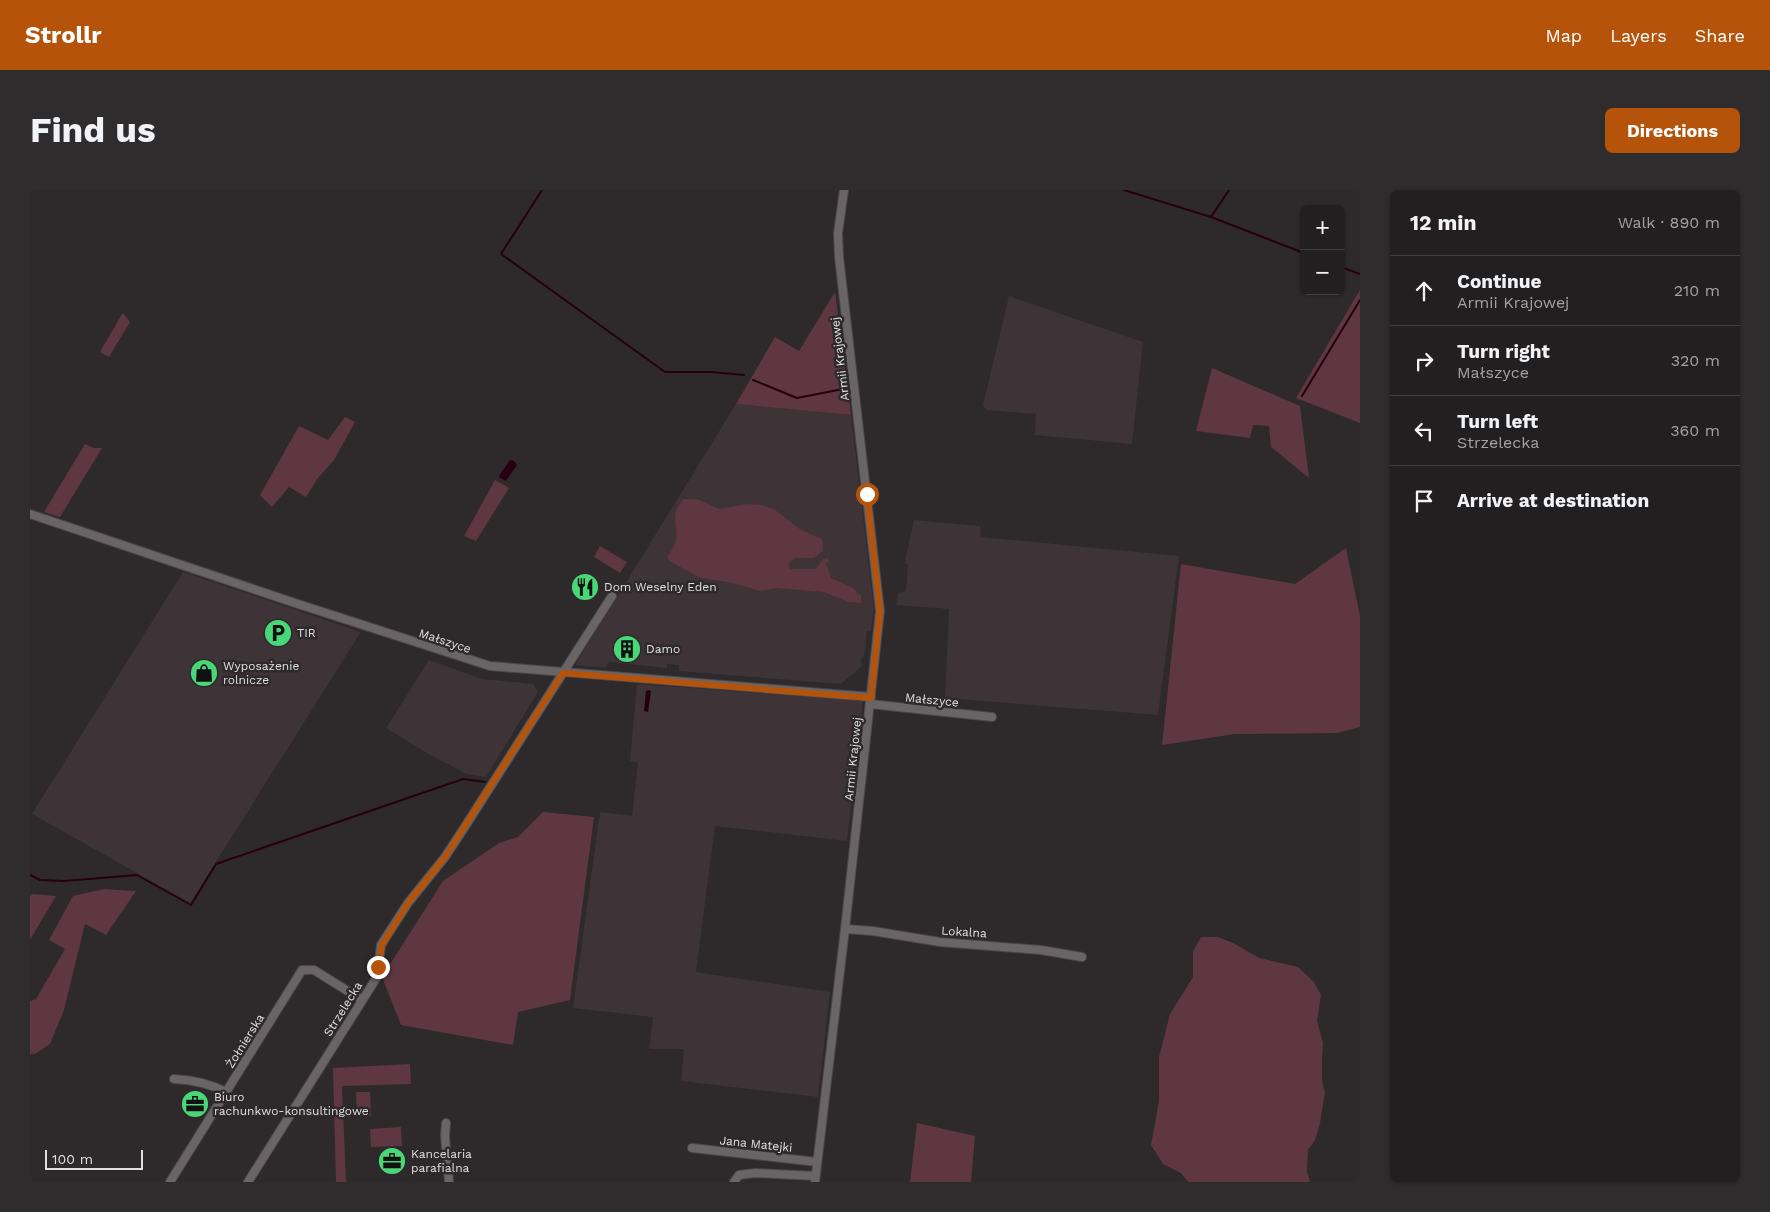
<!DOCTYPE html>
<meta charset="utf-8">
<style>
:root{--surface:#221f20;--page:#2e2c2d;--text:#f1f3f6;--muted:#a2a2a5;--line:#3f3d3e;--accent:#b45309}
body{margin:0;font-family:"Work Sans",sans-serif;background:var(--page);color:var(--text)}
.controls{position:absolute;right:15px;top:15px;display:grid;overflow:hidden;border-radius:8px;box-shadow:0 1px 4px #0004}
.controls button{width:45px;height:45px;display:grid;place-items:center;padding:0;border:0;border-bottom:1px solid var(--line);background:var(--surface);color:var(--text);font:25px sans-serif}
.scale{position:absolute;left:15px;bottom:12px;width:98px;box-sizing:border-box;padding-left:5px;border:2px solid #e2dfdf;border-top:0;font-size:14px;line-height:18px;white-space:nowrap;color:#e2dfdf;-webkit-text-stroke:4px #2e292a;paint-order:stroke}
.stop{position:absolute;width:15px;height:15px;margin:-11px;border:4px solid #b45309;border-radius:50%;background:#fff}
.stop.end{background:#b45309;border-color:#fff;box-shadow:0 1px 5px #0008}
.list{margin:0;padding:0;list-style:none}
h2{display:flex;justify-content:space-between;align-items:center;height:65px;margin:0;padding:0 20px;font-size:21px}
h2 small{font-size:16px;font-weight:400;color:var(--muted)}
.list li{display:grid;grid-template-columns:32px 1fr auto;gap:15px;align-items:center;box-sizing:border-box;height:70px;padding:0 20px;border-top:1px solid var(--line)}
.list b{display:block;font-size:19px;white-space:nowrap}
.list p{margin:0;font-size:16px;white-space:nowrap;color:var(--muted)}
.list em{font-size:16px;font-style:normal;color:var(--muted)}
.icon{flex:none;width:28px;height:28px;fill:none;stroke:currentColor;stroke-width:2;stroke-linecap:round;stroke-linejoin:round}
.map{position:relative;flex:none;width:1330px;height:992px;overflow:hidden;border-radius:8px}
header{display:flex;align-items:center;gap:30px;box-sizing:border-box;height:70px;padding:0 25px;background:var(--accent);color:#fff}
header strong{font-size:24px}
nav{display:flex;gap:28px;margin-inline-start:auto;font-size:18px}
.intro{display:flex;align-items:center;justify-content:space-between;box-sizing:border-box;height:120px;padding:0 30px}
h1{margin:0;font-size:35px}
.button{padding:12px 22px;border-radius:8px;background:var(--accent);color:#fff;font-size:18px;font-weight:700}
main{display:flex;gap:30px;padding:0 30px}
aside{flex:1;background:var(--surface);border-radius:8px;box-shadow:0 1px 4px #0004}
.map>svg:first-child{display:block}
.built{fill:#3e3336}
.green{fill:#5e3743}
.water{fill:#27000f}
.lines{fill:none;stroke-linecap:round;stroke-linejoin:round}
.stream{stroke:#27000f;stroke-width:2}
.minor-casing{stroke:#4b4748;stroke-width:10}
.minor{stroke:#6a6466;stroke-width:8}
.route{stroke:#b45309;stroke-width:6}
.labels{text-anchor:middle;dominant-baseline:central;stroke-width:5;stroke-linejoin:round;paint-order:stroke}
.street-label{font-size:12px;fill:#e2dfdf;stroke:#2e292a}
.poi-label{font-size:12px;fill:#e2dfdf;stroke:#2e292a;text-anchor:start}
</style>
<header>
<strong>Strollr</strong>
<nav><a>Map</a><a>Layers</a><a>Share</a></nav>
</header>
<div class="intro"><h1>Find us</h1><a class="button">Directions</a></div>
<main>
<div class="map">
<svg width="1330" height="992" viewBox="0 0 1330 992">
<rect width="100%" height="100%" fill="#2e292a"/>
<g class="built">
<path d="M979,106L1113,152L1102,254L1005,245L1006,224L956,220L953,215Z"/>
<path d="M706,214L821,225L844,419L841,441H837L834,466L831,469L832,476L811,494L649,481V475L637,474V478L579,472L575,478L545,475Z"/>
<path d="M884,330L950,336L951,347L1149,366L1128,525L915,508L919,419L866,415L868,403L876,401L878,374H875L876,366Z"/>
<path d="M153,382L331,442L160,713L2,624Z"/>
<path d="M399,470L452,489L503,494L508,502L456,587L437,584L402,566L356,538Z"/>
<path d="M607,494L833,511L817,651L685,636L666,782L800,802L788,907L651,891L654,859H619L623,827L543,818L570,622L602,626L608,572L600,571Z"/>
</g>
<g class="green">
<path d="M1330,100V233L1266,208Z"/>
<path d="M805,102L821,225L706,214L745,147L769,161Z"/>
<path d="M92,124H94L100,132L79,167L70,162Z"/>
<path d="M1182,178L1270,216L1279,288L1241,257L1239,236L1223,235L1220,248L1166,241Z"/>
<path d="M315,227L325,232L304,270L288,288L276,307L259,297L242,317L230,305L269,236L298,250Z"/>
<path d="M55,254L64,258H72L30,327L14,322Z"/>
<path d="M465,290L479,298L446,351L434,346Z"/>
<path d="M654,309H667L689,319L717,314L731,315L744,319L771,340L792,349L793,361L784,368H764L759,373L760,379H786L793,369L798,368L799,371L796,373L801,388L823,398L831,406V413L819,412L794,402L746,398L730,401L703,393L671,388L641,372L637,368C640,362 645,356 646,350C648,333 639,323 654,309Z"/>
<path d="M570,356L597,372L590,383L564,367Z"/>
<path d="M1316,358L1330,426V537L1307,543L1205,544L1132,555L1151,374L1265,394Z"/>
<path d="M513,622L564,627L540,810L488,822L483,855L371,835L352,787L413,691L469,653L488,647Z"/>
<path d="M74,699L106,701L76,745L55,734L34,820L20,854L5,864H0V811L6,809L35,759L19,750L43,706Z"/>
<path d="M2,704L26,706L0,750V707Z"/>
<path d="M1171,747H1188L1203,753L1229,768L1268,777L1284,792L1291,805L1287,831L1293,853L1292,870V891L1295,902L1290,933L1285,950L1278,960L1277,981L1280,992H1158L1151,983L1133,974L1121,955L1129,911V867L1140,824L1163,787V761Z"/>
<path d="M380,874L381,894L312,896L316,992H306L303,878Z"/>
<path d="M326,902H340L341,926L327,927Z"/>
<path d="M887,933L945,946L941,992H880Z"/>
<path d="M371,937L372,956L341,957L340,939Z"/>
</g>
<g class="water">
<path d="M480,270L484,271L487,275L476,291L470,288L469,286Z"/>
<path d="M618,500L621,501L618,522L614,521L616,501Z"/>
</g>
<g class="lines">
<g class="stream">
<path d="M512,0L471,64L635,182H682L714,185"/>
<path d="M1094,0L1181,27L1274,63"/>
<path d="M1181,27L1199,0"/>
<path d="M1311,77L1330,84"/>
<path d="M723,190L767,208L818,198"/>
<path d="M1272,206L1330,110"/>
<path d="M0,685L10,690L34,691L107,685L161,715L186,674L433,589L455,592"/>
</g>
<defs>
<g id="minor">
<path d="M0,324L268,414L460,476L841,507"/>
<path d="M840,514L962,527"/>
<path d="M815,739L843,741L910,752L1011,760L1052,767"/>
<path d="M144,889C163,890 179,893 196,902"/>
<path d="M416,933L415,946L419,992"/>
<path d="M662,958L787,972"/>
<path d="M140,992L272,780H284L332,810"/>
<path d="M218,992L347,787L351,755L378,713L415,667L436,635L582,406"/>
<path d="M704,992L709,985L725,983L785,986"/>
<path d="M785,992L815,739L850,421L809,67L808,43L814,0"/>
</g>
</defs>
<use href="#minor" class="minor-casing"/>
<use href="#minor" class="minor"/>
</g>
<g class="lines">
<path class="route" d="M348,777L352,755L378,713L415,667L533,483L841,508L850,421L837,304"/>
</g>
<defs>
<symbol id="restaurant-disc" viewBox="-11 -11 22 22"><circle r="9.5" fill="#4ad778" stroke="#2e292a"/><path d="M-5-6h1v4h1v-4h1v4h1v-4h1v5L-1.5 .5V6h-2V.5L-5-1ZM5-6V6H3V1.5H1.5Q1.5-4 5-6Z" fill="#111"/></symbol>
<symbol id="parking-disc" viewBox="-11 -11 22 22"><circle r="9.5" fill="#4ad778" stroke="#2e292a"/><path d="M-3.5-5.5H1a3.5 3.5 0 0 1 0 7H-1V5.5H-3.5ZM-1-3.4V-.6H.8a1.4 1.4 0 0 0 0-2.8Z" fill="#111"/></symbol>
<symbol id="building-disc" viewBox="-11 -11 22 22"><circle r="9.5" fill="#4ad778" stroke="#2e292a"/><path d="M-4-6H4V6H1V3H-1V6H-4ZM-2.5-4.3h1.7v1.8h-1.7ZM.8-4.3h1.7v1.8H.8ZM-2.5-1h1.7V.8h-1.7ZM.8-1h1.7V.8H.8Z" fill="#111"/></symbol>
<symbol id="shop-disc" viewBox="-11 -11 22 22"><circle r="9.5" fill="#4ad778" stroke="#2e292a"/><path d="M-5-2.5h2.3a2.7 3.5 0 0 1 5.4 0H5L5.5 6h-11ZM-1.5-2.5h3a1.5 2.3 0 0 0-3 0Z" fill="#111"/></symbol>
<symbol id="office-disc" viewBox="-11 -11 22 22"><circle r="9.5" fill="#4ad778" stroke="#2e292a"/><path d="M-6-3h4V-5.5h4V-3h4V5H-6ZM-1-4.5V-3h2v-1.5ZM-6 0V1H6V0Z" fill="#111"/></symbol>
</defs>
<g fill-rule="evenodd">
<use href="#restaurant-disc" x="539" y="381" width="32" height="32"/>
<use href="#parking-disc" x="232" y="427" width="32" height="32"/>
<use href="#building-disc" x="581" y="443" width="32" height="32"/>
<use href="#shop-disc" x="158" y="467" width="32" height="32"/>
<use href="#office-disc" x="149" y="898" width="32" height="32"/>
<use href="#office-disc" x="346" y="955" width="32" height="32"/>
</g>
<g class="labels">
<g class="street-label">
<text transform="translate(810 169) rotate(-97)">Armii Krajowej</text>
<text transform="translate(415 451) rotate(18)">Małszyce</text>
<text transform="translate(902 510) rotate(6)">Małszyce</text>
<text transform="translate(823 569) rotate(-84)">Armii Krajowej</text>
<text transform="translate(934 742) rotate(4)">Lokalna</text>
<text transform="translate(313 819) rotate(-58)">Strzelecka</text>
<text transform="translate(215 851) rotate(-58)">Żołnierska</text>
<text transform="translate(726 954) rotate(6)">Jana Matejki</text>
</g>
<g class="poi-label">
<text x="574" y="397">Dom Weselny Eden</text>
<text x="267" y="443">TIR</text>
<text x="616" y="459">Damo</text>
<text x="193" y="476">Wyposażenie<tspan x="193" dy="14">rolnicze</tspan></text>
<text x="184" y="907">Biuro<tspan x="184" dy="14">rachunkwo-konsultingowe</tspan></text>
<text x="381" y="964">Kancelaria<tspan x="381" dy="14">parafialna</tspan></text>
</g>
</g>
</svg>
<div class="controls">
<button>+</button>
<button>−</button>
</div>
<div class="scale">100 m</div>
<div class="stop" style="left:837px;top:304px"></div>
<div class="stop end" style="left:348px;top:777px"></div>
</div>
<aside>
<h2>12 min<small>Walk · 890 m</small></h2>
<ul class="list">
<li><svg class="icon" aria-label="ahead" viewBox="0 0 24 24"><path d="M12 20V5M6 11l6-6 6 6"/></svg><div><b>Continue</b><p>Armii Krajowej</p></div><em>210 m</em></li>
<li><svg class="icon" aria-label="right" viewBox="0 0 24 24"><path d="M7 20v-9h11M14 6l5 5-5 5"/></svg><div><b>Turn right</b><p>Małszyce</p></div><em>320 m</em></li>
<li><svg class="icon" aria-label="left" viewBox="0 0 24 24"><path d="M17 20v-9H6M10 6l-5 5 5 5"/></svg><div><b>Turn left</b><p>Strzelecka</p></div><em>360 m</em></li>
<li><svg class="icon" aria-label="arrive" viewBox="0 0 24 24"><path d="M6 21V4h12l-3 4 3 4H6"/></svg><div><b>Arrive at destination</b></div></li>
</ul>
</aside>
</main>
